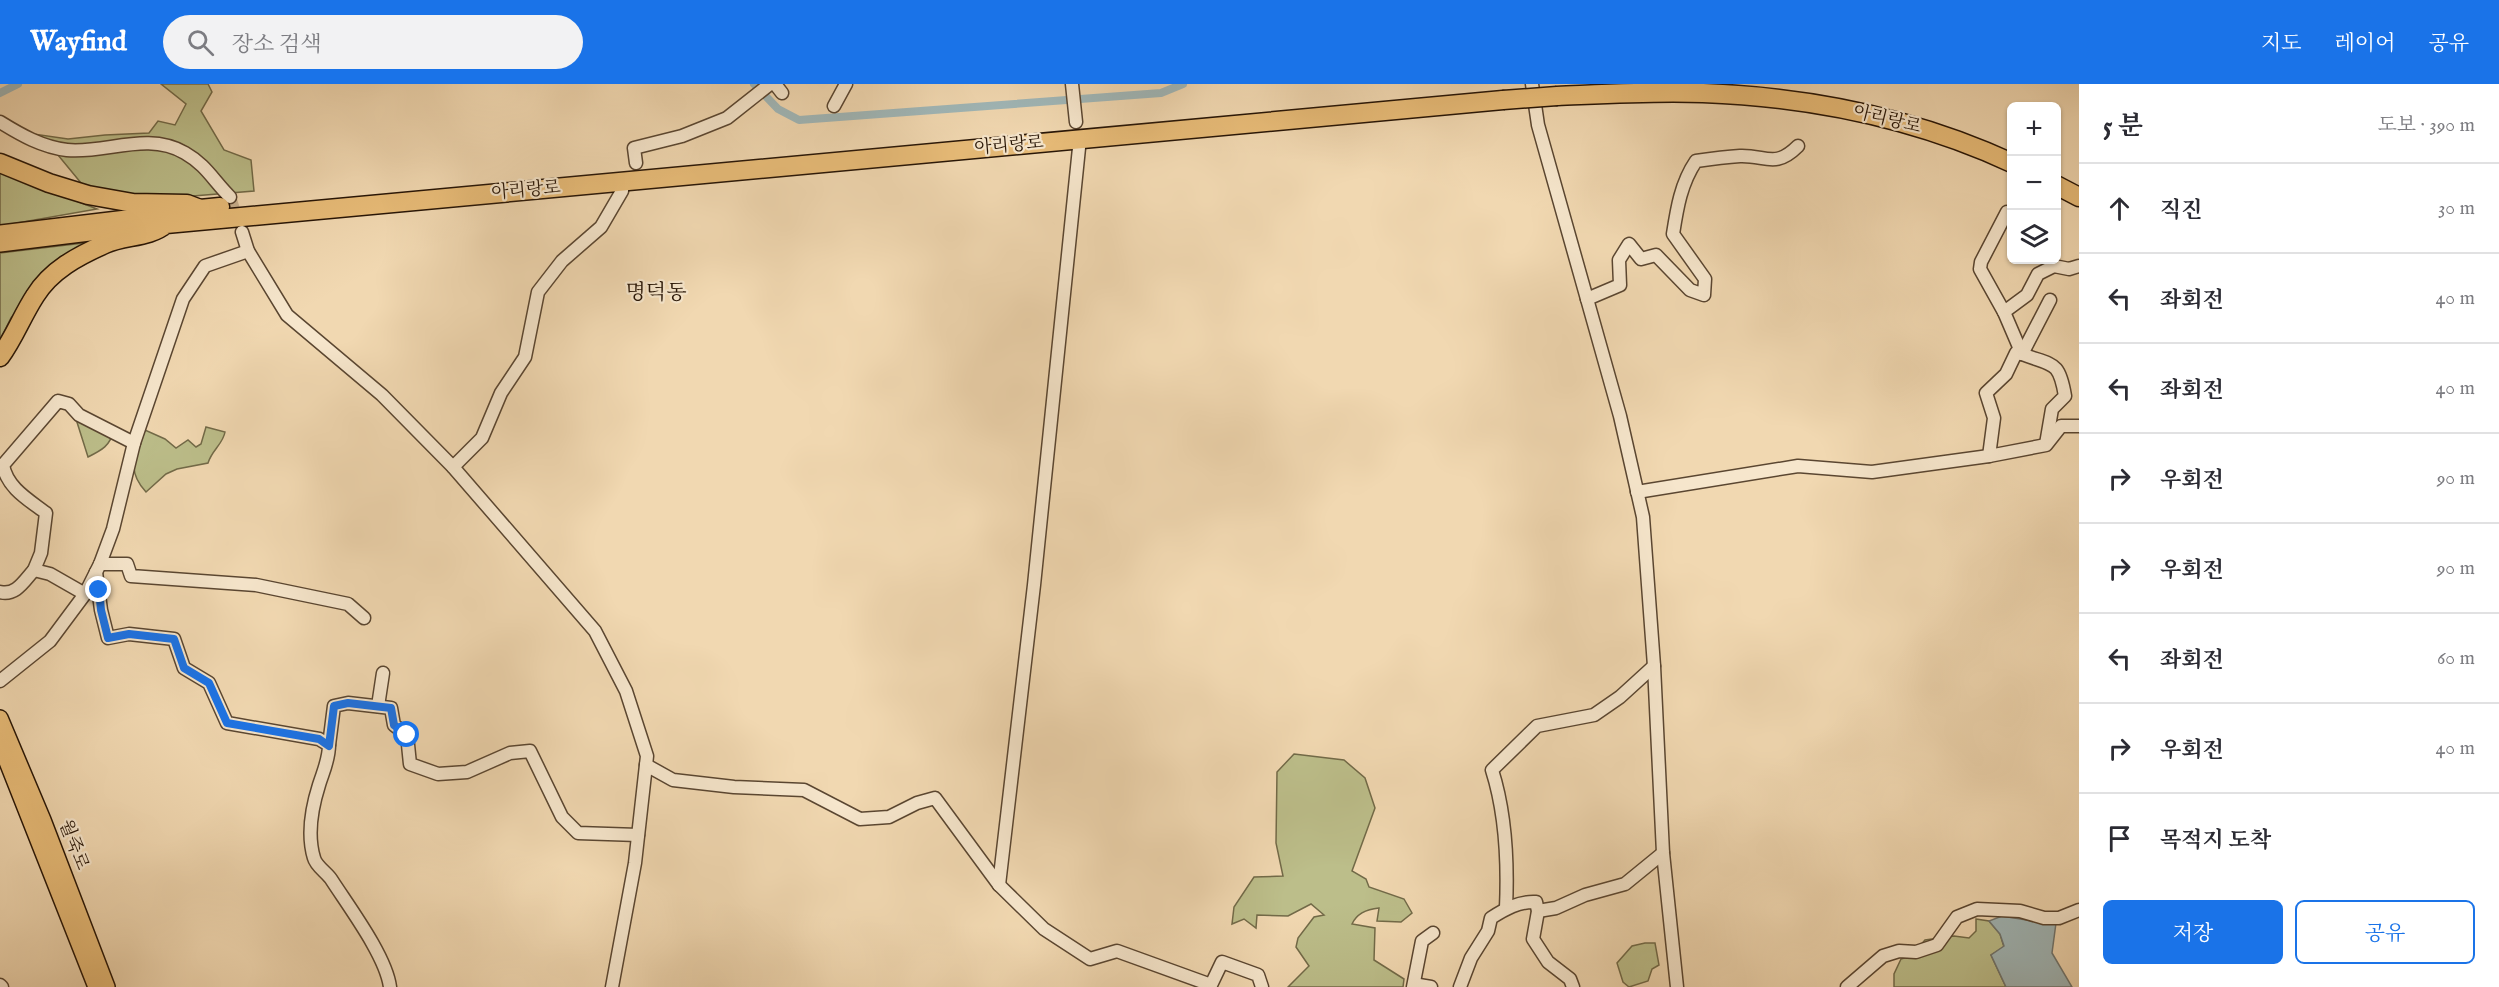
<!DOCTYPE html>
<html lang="ko">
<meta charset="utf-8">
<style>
:root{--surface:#fff;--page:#f2f2f3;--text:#2b2b33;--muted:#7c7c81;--line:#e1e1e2;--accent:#1a73e8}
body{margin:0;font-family:"IM FELL English","Noto Serif KR",serif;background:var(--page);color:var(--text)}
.controls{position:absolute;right:18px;top:18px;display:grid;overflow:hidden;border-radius:9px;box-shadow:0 2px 4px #0004}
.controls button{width:54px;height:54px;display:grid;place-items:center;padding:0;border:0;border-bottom:2px solid var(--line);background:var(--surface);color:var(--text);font:30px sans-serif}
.stop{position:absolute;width:18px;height:18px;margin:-14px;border:4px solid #1a73e8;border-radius:50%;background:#fff}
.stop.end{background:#1a73e8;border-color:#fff;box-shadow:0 2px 6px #0008}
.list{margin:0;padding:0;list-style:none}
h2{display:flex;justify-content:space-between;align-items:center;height:78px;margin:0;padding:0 24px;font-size:26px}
h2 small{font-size:20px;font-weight:400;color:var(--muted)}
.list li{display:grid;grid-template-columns:39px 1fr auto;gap:18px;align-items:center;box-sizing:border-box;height:90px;padding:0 24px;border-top:2px solid var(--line)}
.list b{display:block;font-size:22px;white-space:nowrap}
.list em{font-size:20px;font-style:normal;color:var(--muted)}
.actions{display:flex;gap:12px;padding:18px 24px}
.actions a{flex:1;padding:14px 0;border:2px solid var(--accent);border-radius:9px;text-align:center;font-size:21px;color:var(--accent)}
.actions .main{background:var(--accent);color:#fff}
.icon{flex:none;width:33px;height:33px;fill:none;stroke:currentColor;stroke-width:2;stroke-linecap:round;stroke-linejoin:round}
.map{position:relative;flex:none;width:2079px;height:903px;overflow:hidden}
header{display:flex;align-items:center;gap:36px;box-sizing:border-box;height:84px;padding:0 30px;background:var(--accent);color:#fff}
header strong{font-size:28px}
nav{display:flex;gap:33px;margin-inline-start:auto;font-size:21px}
.search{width:420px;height:54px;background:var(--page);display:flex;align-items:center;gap:15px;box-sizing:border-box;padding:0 21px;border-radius:33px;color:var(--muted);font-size:22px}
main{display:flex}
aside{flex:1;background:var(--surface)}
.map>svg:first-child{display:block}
.green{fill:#bcbe8a;stroke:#726a48;stroke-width:1.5}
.water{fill:#a0b7b8;stroke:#707671;stroke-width:1.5}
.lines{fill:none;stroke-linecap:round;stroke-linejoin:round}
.canal{stroke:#a0b7b8;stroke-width:8}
.minor-tunnel{stroke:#c9b18f;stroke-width:12;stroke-dasharray:12 6;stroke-linecap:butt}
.minor-casing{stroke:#5a4631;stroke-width:15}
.major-casing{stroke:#271506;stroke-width:18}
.highway-casing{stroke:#271506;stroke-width:21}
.minor{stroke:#f6e6cc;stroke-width:12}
.major{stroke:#e8bc78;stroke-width:15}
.highway{stroke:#e8bc78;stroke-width:18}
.highway-bridge-casing{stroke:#271506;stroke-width:21;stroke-linecap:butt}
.highway-bridge{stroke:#e8bc78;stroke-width:18}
.route{stroke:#1a73e8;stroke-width:8}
.labels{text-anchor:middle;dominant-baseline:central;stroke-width:4.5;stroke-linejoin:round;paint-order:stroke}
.street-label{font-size:18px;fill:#271506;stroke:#f6e6cc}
.quarter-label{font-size:21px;fill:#271506;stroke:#f6e6cc}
</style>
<header>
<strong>Wayfind</strong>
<div class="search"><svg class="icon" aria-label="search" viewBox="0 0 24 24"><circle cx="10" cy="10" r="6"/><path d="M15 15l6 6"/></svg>장소 검색</div>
<nav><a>지도</a><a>레이어</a><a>공유</a></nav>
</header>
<main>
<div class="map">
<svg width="2079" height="903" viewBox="0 0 2079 903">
<rect width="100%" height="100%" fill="#f1d8b1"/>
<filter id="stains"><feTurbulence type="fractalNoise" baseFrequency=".00333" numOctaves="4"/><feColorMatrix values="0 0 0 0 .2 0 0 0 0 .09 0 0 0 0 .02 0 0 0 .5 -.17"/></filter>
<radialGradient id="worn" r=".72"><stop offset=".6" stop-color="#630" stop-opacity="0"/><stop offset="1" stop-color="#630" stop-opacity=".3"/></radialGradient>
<g class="green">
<path d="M161,0H208L212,8L201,27L224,66L251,76L254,107L156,115L86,105L58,71L34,50L68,55L105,51L149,49L158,37L175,41L186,20Z"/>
<path d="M0,87L97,125L0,142Z"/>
<path d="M92,158L54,182L11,234L0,256V169Z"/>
<path d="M76,335L114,346C110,362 102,366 88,373Z"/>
<path d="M206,343L225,348C223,360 212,366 208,379L177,385L166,390L146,408C125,385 136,372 145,346L165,355L176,364L188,356L196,363L201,360Z"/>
<path d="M1294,670L1344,676L1365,694L1375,724L1352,787L1366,795L1369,803L1404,815L1412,829L1401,838L1377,837L1379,824C1368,825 1357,829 1352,840L1375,844L1374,876L1404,895L1403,903H1288L1309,882L1296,863L1298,854L1314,833L1324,831L1311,820L1288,832L1257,831L1256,844L1244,835L1232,840L1234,823L1254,793L1283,792L1276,759L1277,688Z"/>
<path d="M1976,835L1989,837L2000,850L2004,863L1991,871L2006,903H1894V890L1901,875L1911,872L1925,856L1954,852L1969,854L1976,847Z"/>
<path d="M1645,859H1655L1659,881L1652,885L1648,897L1629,903L1623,898L1617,879L1632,862Z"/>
</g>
<path class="water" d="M2002,832L2039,838L2056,839L2052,869L2072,903H2006L1991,871L2004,862L2000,850L1989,837Z"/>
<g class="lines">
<g class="canal">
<path d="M754,0L778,25L799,36L1161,9L1183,0"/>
<path d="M0,9L18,0"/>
</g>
<path class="minor-tunnel" d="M230,113L239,140"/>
<defs>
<g id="minor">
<path d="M775,0L782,9"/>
<path d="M1072,0L1076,38"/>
<path d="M1532,0L1538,41L1620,332L1643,433L1654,582L1663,769L1677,903"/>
<path d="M834,22L846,0"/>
<path d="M0,38C21,51 42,63 67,66C106,70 147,47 185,69C206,81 213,96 230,113"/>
<path d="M636,79L634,64L682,52L727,34L770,0"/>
<path d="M242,148L248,167L287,231L382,311L453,383L595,547L626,607L647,672L635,779L612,903"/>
<path d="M1587,215L1620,201L1619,176L1629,160L1641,175L1656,171L1690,206L1704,211L1705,195L1673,150C1677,124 1681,99 1696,77C1710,75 1725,73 1740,72C1766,71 1775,85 1798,62"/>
<path d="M2004,228L1980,185L1981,178L2007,128"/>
<path d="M2046,360L2052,325L2065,312C2059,276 2053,282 2022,270L2004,228L2027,211L2038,190L2054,182L2069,185L2079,182"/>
<path d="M1989,372L1994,334L1986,309L2006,290L2016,269L2022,270L2050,216"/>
<path d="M453,383L482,354L501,309L525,273L538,208L562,177L601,143L622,107"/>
<path d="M1637,408L1798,382L1872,388L1989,372L2046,361L2061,342H2079"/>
<path d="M100,480H127L131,492L256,501L348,520L364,534"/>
<path d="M96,488L101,526L108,554L129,550L174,555L184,584L209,599L227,639L319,655L329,661C329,676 323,688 319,701C312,723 307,751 314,774C316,782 326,788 331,795C349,823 386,872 390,903"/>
<path d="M0,508C16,512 24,497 34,486"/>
<path d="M85,510L50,490L34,486L41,469L46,429C29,416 7,404 3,381L58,317L69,320L79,331L134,359"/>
<path d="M0,597L50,557L85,510L100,480L113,445L134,359L183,215L205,182L248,167"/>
<path d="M378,622L383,589"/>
<path d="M329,661L334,622L348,619L391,624L394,641L407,651L410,680L438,690L467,688L510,669L530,667L562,733L578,749L638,751"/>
<path d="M646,681L673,696L734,703L804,706L860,735L889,733L917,719L935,714L999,801L1044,845L1090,875L1117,867L1211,901L1222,878L1258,891L1262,903"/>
<path d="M999,801L1034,501L1079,64"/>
<path d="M1506,824C1508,779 1506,730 1492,686L1537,642L1594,631L1620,613L1654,582"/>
<path d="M1538,827L1556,824L1585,811L1625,800L1663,769"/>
<path d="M0,901L2,903"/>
<path d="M1413,903L1422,857L1433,849"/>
<path d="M1415,903L1419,901L1431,903"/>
<path d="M1460,903L1471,874L1488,847L1491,834C1505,825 1519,817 1536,818L1538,827L1533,855L1548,878L1570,895L1573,903"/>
<path d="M1847,903L1883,872L1899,867L1916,868L1937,861L1957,833L1977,825L2020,827L2044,834H2059L2079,826"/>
</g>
<g id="major">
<path d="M0,149L185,127"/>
<path d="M0,160L155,141"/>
<path d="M0,634L43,736L107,903"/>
<path d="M0,660L96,903"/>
</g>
<g id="highway">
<path d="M1557,12C1605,10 1654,7 1703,9C1809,13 1915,34 2012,79"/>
<path d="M0,79L49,99L88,111L133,119L187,120L200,125L220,123"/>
<path d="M2056,101L2079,113"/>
<path d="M0,273C14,254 22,232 35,212C51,186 78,172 105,160C125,151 149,154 166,140L1503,16"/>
</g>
</defs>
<use href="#minor" class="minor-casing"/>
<use href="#major" class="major-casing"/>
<use href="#highway" class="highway-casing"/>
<use href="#minor" class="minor"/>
<use href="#major" class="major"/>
<use href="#highway" class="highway"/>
<defs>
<path id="highway-bridge" d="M1503,16L1557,12"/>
</defs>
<use href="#highway-bridge" class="highway-bridge-casing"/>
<use href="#highway-bridge" class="highway-bridge"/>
</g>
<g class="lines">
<path class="route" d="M99,506L101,526L108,554L129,550L174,555L184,584L209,599L227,639L319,655L329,662L334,622L348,619L391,624L394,641L407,651"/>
</g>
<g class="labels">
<g class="street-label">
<text transform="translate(1887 36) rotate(14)">아리랑로</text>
<text transform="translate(1009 62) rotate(-5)">아리랑로</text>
<text transform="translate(526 107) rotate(-5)">아리랑로</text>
<text transform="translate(73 761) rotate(69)">월죽로</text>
</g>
<g class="quarter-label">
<text x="656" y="209">명덕동</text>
</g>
</g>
<rect width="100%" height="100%" filter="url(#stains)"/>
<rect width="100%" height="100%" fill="url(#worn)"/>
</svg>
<div class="controls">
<button>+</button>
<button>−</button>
<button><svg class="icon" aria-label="layers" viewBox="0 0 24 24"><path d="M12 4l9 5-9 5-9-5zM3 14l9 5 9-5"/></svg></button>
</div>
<div class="stop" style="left:407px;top:651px"></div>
<div class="stop end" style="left:99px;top:506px"></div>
</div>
<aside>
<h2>5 분<small>도보 · 390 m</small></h2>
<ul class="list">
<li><svg class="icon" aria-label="ahead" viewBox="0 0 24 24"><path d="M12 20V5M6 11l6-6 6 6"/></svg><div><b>직진</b></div><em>30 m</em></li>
<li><svg class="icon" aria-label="left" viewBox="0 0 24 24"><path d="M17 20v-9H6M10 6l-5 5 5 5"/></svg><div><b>좌회전</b></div><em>40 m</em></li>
<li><svg class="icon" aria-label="left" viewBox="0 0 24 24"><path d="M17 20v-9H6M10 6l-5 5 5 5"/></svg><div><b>좌회전</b></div><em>40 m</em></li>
<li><svg class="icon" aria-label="right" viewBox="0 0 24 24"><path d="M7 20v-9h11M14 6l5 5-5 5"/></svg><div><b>우회전</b></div><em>90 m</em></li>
<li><svg class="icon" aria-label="right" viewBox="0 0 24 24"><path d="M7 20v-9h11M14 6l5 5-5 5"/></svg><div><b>우회전</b></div><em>90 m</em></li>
<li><svg class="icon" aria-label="left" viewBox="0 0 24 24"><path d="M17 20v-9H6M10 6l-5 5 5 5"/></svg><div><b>좌회전</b></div><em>60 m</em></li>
<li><svg class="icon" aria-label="right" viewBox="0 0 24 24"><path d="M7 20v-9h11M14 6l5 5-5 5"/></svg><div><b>우회전</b></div><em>40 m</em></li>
<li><svg class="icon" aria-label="arrive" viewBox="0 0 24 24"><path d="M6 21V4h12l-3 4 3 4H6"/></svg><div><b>목적지 도착</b></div></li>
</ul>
<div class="actions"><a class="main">저장</a><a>공유</a></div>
</aside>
</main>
